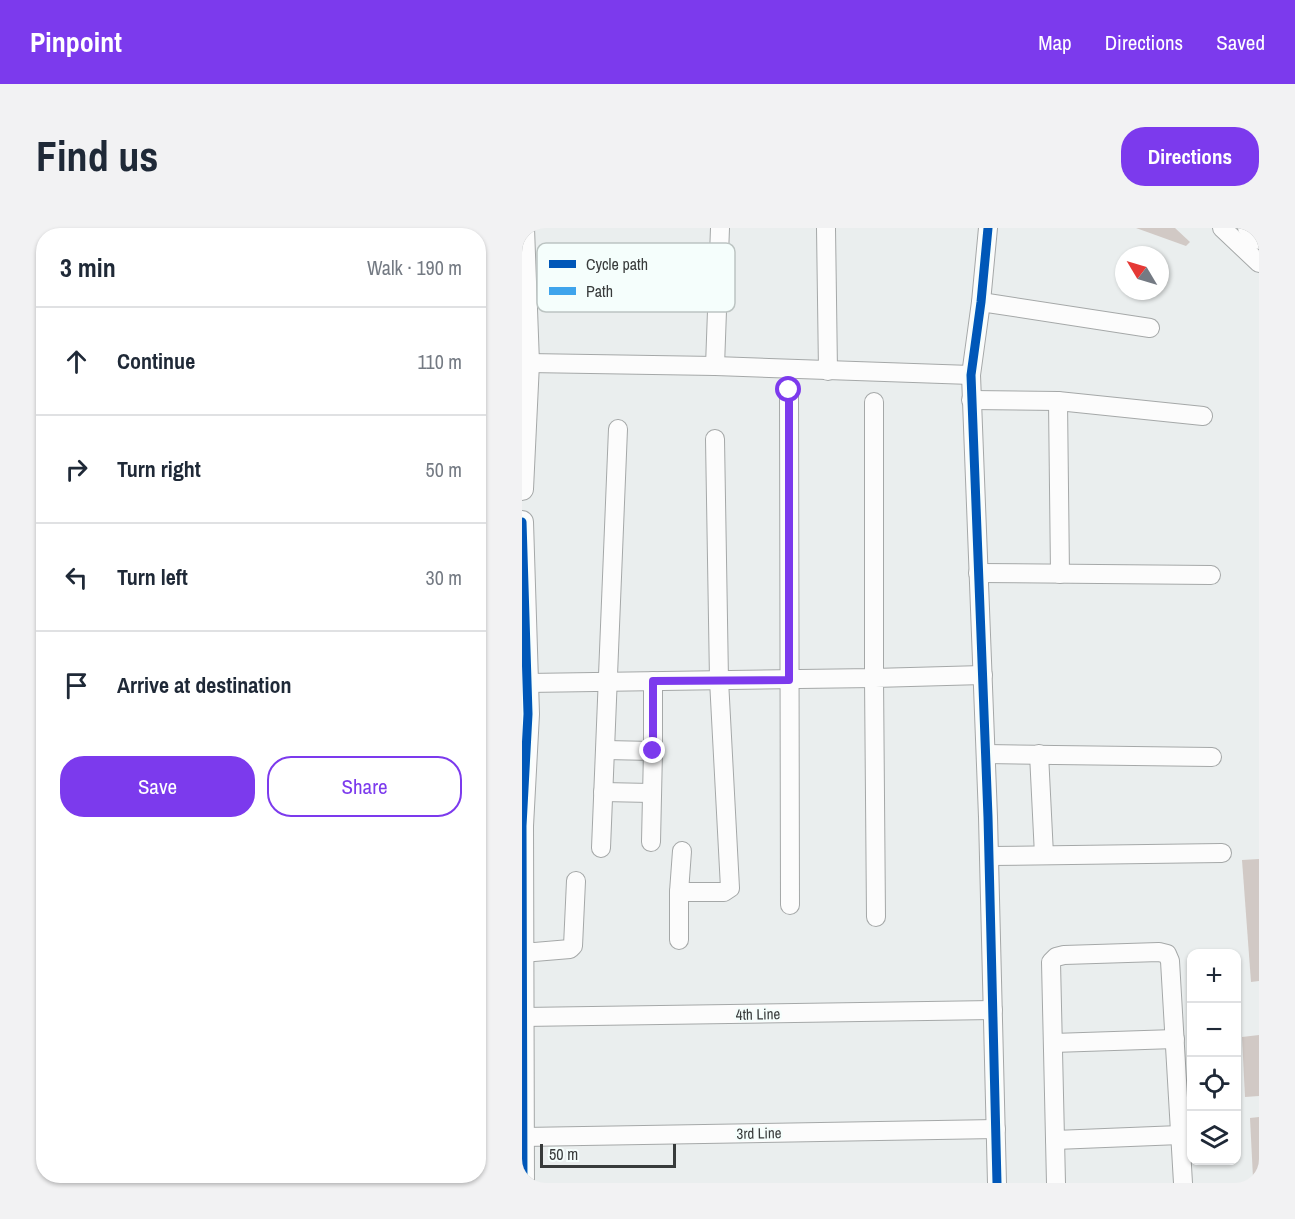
<!DOCTYPE html>
<meta charset="utf-8">
<style>
:root{--surface:#fff;--page:#f2f2f3;--text:#1f2937;--muted:#747a83;--line:#e0e1e3;--accent:#7c3aed}
body{margin:0;font-family:"Archivo Narrow",sans-serif;background:var(--page);color:var(--text)}
.controls{position:absolute;right:18px;bottom:18px;display:grid;overflow:hidden;border-radius:12px;box-shadow:0 2px 4px #0004}
.controls button{width:54px;height:54px;display:grid;place-items:center;padding:0;border:0;border-bottom:2px solid var(--line);background:var(--surface);color:var(--text);font:30px sans-serif}
.compass{position:absolute;left:593px;top:18px;width:54px;height:54px;border-radius:50%;background:var(--surface);box-shadow:0 2px 4px #0004;rotate:308deg}
.scale{position:absolute;left:18px;bottom:15px;width:136px;box-sizing:border-box;padding-left:6px;border:3px solid #383b3b;border-top:0;font-size:16px;line-height:21px;white-space:nowrap;color:#383b3b;-webkit-text-stroke:4px #f5fefc;paint-order:stroke}
.stop{position:absolute;width:18px;height:18px;margin:-14px;border:4px solid #7c3aed;border-radius:50%;background:#fff}
.stop.end{background:#7c3aed;border-color:#fff;box-shadow:0 2px 6px #0008}
.list{margin:0;padding:0;list-style:none}
h2{display:flex;justify-content:space-between;align-items:center;height:78px;margin:0;padding:0 24px;font-size:26px}
h2 small{font-size:20px;font-weight:400;color:var(--muted)}
.list li{display:grid;grid-template-columns:39px 1fr auto;gap:18px;align-items:center;box-sizing:border-box;height:108px;padding:0 24px;border-top:2px solid var(--line)}
.list b{display:block;font-size:22px;white-space:nowrap}
.list em{font-size:20px;font-style:normal;color:var(--muted)}
.actions{display:flex;gap:12px;padding:18px 24px}
.actions a{flex:1;padding:14px 0;border:2px solid var(--accent);border-radius:24px;text-align:center;font-size:21px;color:var(--accent)}
.actions .main{background:var(--accent);color:#fff}
.icon{flex:none;width:33px;height:33px;fill:none;stroke:currentColor;stroke-width:2;stroke-linecap:round;stroke-linejoin:round}
.map{position:relative;flex:none;width:737px;height:955px;overflow:hidden;border-radius:24px}
header{display:flex;align-items:center;gap:36px;box-sizing:border-box;height:84px;padding:0 30px;background:var(--accent);color:#fff}
header strong{font-size:28px}
nav{display:flex;gap:33px;margin-inline-start:auto;font-size:21px}
.intro{display:flex;align-items:center;justify-content:space-between;box-sizing:border-box;height:144px;padding:0 36px}
h1{margin:0;font-size:42px}
.button{padding:15px 27px;border-radius:24px;background:var(--accent);color:#fff;font-size:21px;font-weight:700}
main{display:flex;gap:36px;padding:0 36px}
aside{flex:1;background:var(--surface);border-radius:24px;box-shadow:0 2px 4px #0004}
.map>svg:first-child{display:block}
.building{fill:#d1c9c5}
.lines{fill:none;stroke-linecap:round;stroke-linejoin:round}
.minor-casing{stroke:#a5a8a8;stroke-width:20}
.tertiary-casing{stroke:#a5a8a8;stroke-width:24}
.minor{stroke:#fcfcfc;stroke-width:18}
.tertiary{stroke:#fcfcfc;stroke-width:22}
.quiet{stroke:#3fa4ec;stroke-width:8;stroke-dasharray:15 8;stroke-linecap:butt}
.cycleway-casing{stroke:#f5fefc;stroke-width:13}
.cycleway{stroke:#0057b8;stroke-width:9}
.route{stroke:#7c3aed;stroke-width:8}
.labels{text-anchor:middle;dominant-baseline:central;stroke-width:4.5;stroke-linejoin:round;paint-order:stroke}
.street-label{font-size:15px;fill:#383b3b;stroke:#f5fefc}
.key{fill:#f5fefc;stroke:#bcc4c2;stroke-width:1.5}
.key-label{font-size:16px;fill:#383b3b}
</style>
<header>
<strong>Pinpoint</strong>
<nav><a>Map</a><a>Directions</a><a>Saved</a></nav>
</header>
<div class="intro"><h1>Find us</h1><a class="button">Directions</a></div>
<main>
<aside>
<h2>3 min<small>Walk · 190 m</small></h2>
<ul class="list">
<li><svg class="icon" aria-label="ahead" viewBox="0 0 24 24"><path d="M12 20V5M6 11l6-6 6 6"/></svg><div><b>Continue</b></div><em>110 m</em></li>
<li><svg class="icon" aria-label="right" viewBox="0 0 24 24"><path d="M7 20v-9h11M14 6l5 5-5 5"/></svg><div><b>Turn right</b></div><em>50 m</em></li>
<li><svg class="icon" aria-label="left" viewBox="0 0 24 24"><path d="M17 20v-9H6M10 6l-5 5 5 5"/></svg><div><b>Turn left</b></div><em>30 m</em></li>
<li><svg class="icon" aria-label="arrive" viewBox="0 0 24 24"><path d="M6 21V4h12l-3 4 3 4H6"/></svg><div><b>Arrive at destination</b></div></li>
</ul>
<div class="actions"><a class="main">Save</a><a>Share</a></div>
</aside>
<div class="map">
<svg width="737" height="955" viewBox="0 0 737 955">
<rect width="100%" height="100%" fill="#eaeeee"/>
<g class="building">
<path d="M614,0H653L668,14L664,18Z"/>
<path d="M737,631V753L729,754L720,632Z"/>
<path d="M737,807V868L723,869L720,809Z"/>
<path d="M737,889V950H731L728,890Z"/>
</g>
<g class="lines">
<defs>
<g id="minor">
<path d="M304,0L306,143"/>
<path d="M466,0L459,74L449,147L466,589L475,955"/>
<path d="M700,0L737,35"/>
<path d="M725,0L737,12"/>
<path d="M459,74L628,100"/>
<path d="M6,135L193,138L449,147"/>
<path d="M193,138L198,0"/>
<path d="M267,162L268,677"/>
<path d="M449,172L536,173L681,188"/>
<path d="M536,173L538,346"/>
<path d="M456,345L689,347"/>
<path d="M5,455L352,450V174"/>
<path d="M84,522L131,523L129,614"/>
<path d="M131,523V453"/>
<path d="M464,526L690,529"/>
<path d="M517,526L522,627"/>
<path d="M81,564L129,565"/>
<path d="M79,620L96,201"/>
<path d="M467,628L700,625"/>
<path d="M157,664L160,623"/>
<path d="M354,689L352,450L461,447"/>
<path d="M157,712V664H202L208,660L197,452L193,211"/>
<path d="M0,725L48,721L51,718L54,653"/>
<path d="M1,789L471,782"/>
<path d="M531,815L653,811"/>
<path d="M1,909L474,901"/>
<path d="M533,912L658,907"/>
<path d="M534,955L529,734L534,729L542,727L637,724L645,726L648,733L661,955"/>
</g>
<g id="tertiary">
<path d="M0,261L6,135L1,0"/>
<path d="M0,294L6,486L0,598L1,955"/>
</g>
</defs>
<use href="#minor" class="minor-casing"/>
<use href="#tertiary" class="tertiary-casing"/>
<use href="#minor" class="minor"/>
<use href="#tertiary" class="tertiary"/>
<path class="quiet" d="M131,523V465"/>
<defs>
<g id="cycleway">
<path d="M466,0L459,74L449,147L466,589L475,955"/>
<path d="M0,294L6,486L0,598L1,955"/>
</g>
</defs>
<use href="#cycleway" class="cycleway-casing"/>
<use href="#cycleway" class="cycleway"/>
</g>
<g class="lines">
<path class="route" d="M131,523V453L267,452V162"/>
</g>
<g class="labels">
<g class="street-label">
<text transform="translate(236 786) rotate(-1)">4th Line</text>
<text transform="translate(237 905) rotate(-1)">3rd Line</text>
</g>
</g>
<rect x="15" y="15" width="198" height="69" rx="9" class="key"/>
<rect x="27" y="32" width="27" height="8" fill="#0057b8"/>
<rect x="27" y="59" width="27" height="8" fill="#3fa4ec"/>
<g class="key-label">
<text x="64" y="42">Cycle path</text>
<text x="64" y="69">Path</text>
</g>
</svg>
<div class="controls">
<button>+</button>
<button>−</button>
<button><svg class="icon" aria-label="locate" viewBox="0 0 24 24"><circle cx="12" cy="12" r="6"/><path d="M12 2v4M12 18v4M2 12h4M18 12h4"/></svg></button>
<button><svg class="icon" aria-label="layers" viewBox="0 0 24 24"><path d="M12 4l9 5-9 5-9-5zM3 14l9 5 9-5"/></svg></button>
</div>
<svg class="compass" viewBox="-18 -18 36 36"><path d="M0-13l5 13h-10z" fill="#e53935"/><path d="M0 13l5-13h-10z" fill="#747a83"/></svg>
<div class="scale">50 m</div>
<div class="stop" style="left:267px;top:162px"></div>
<div class="stop end" style="left:131px;top:523px"></div>
</div>
</main>
